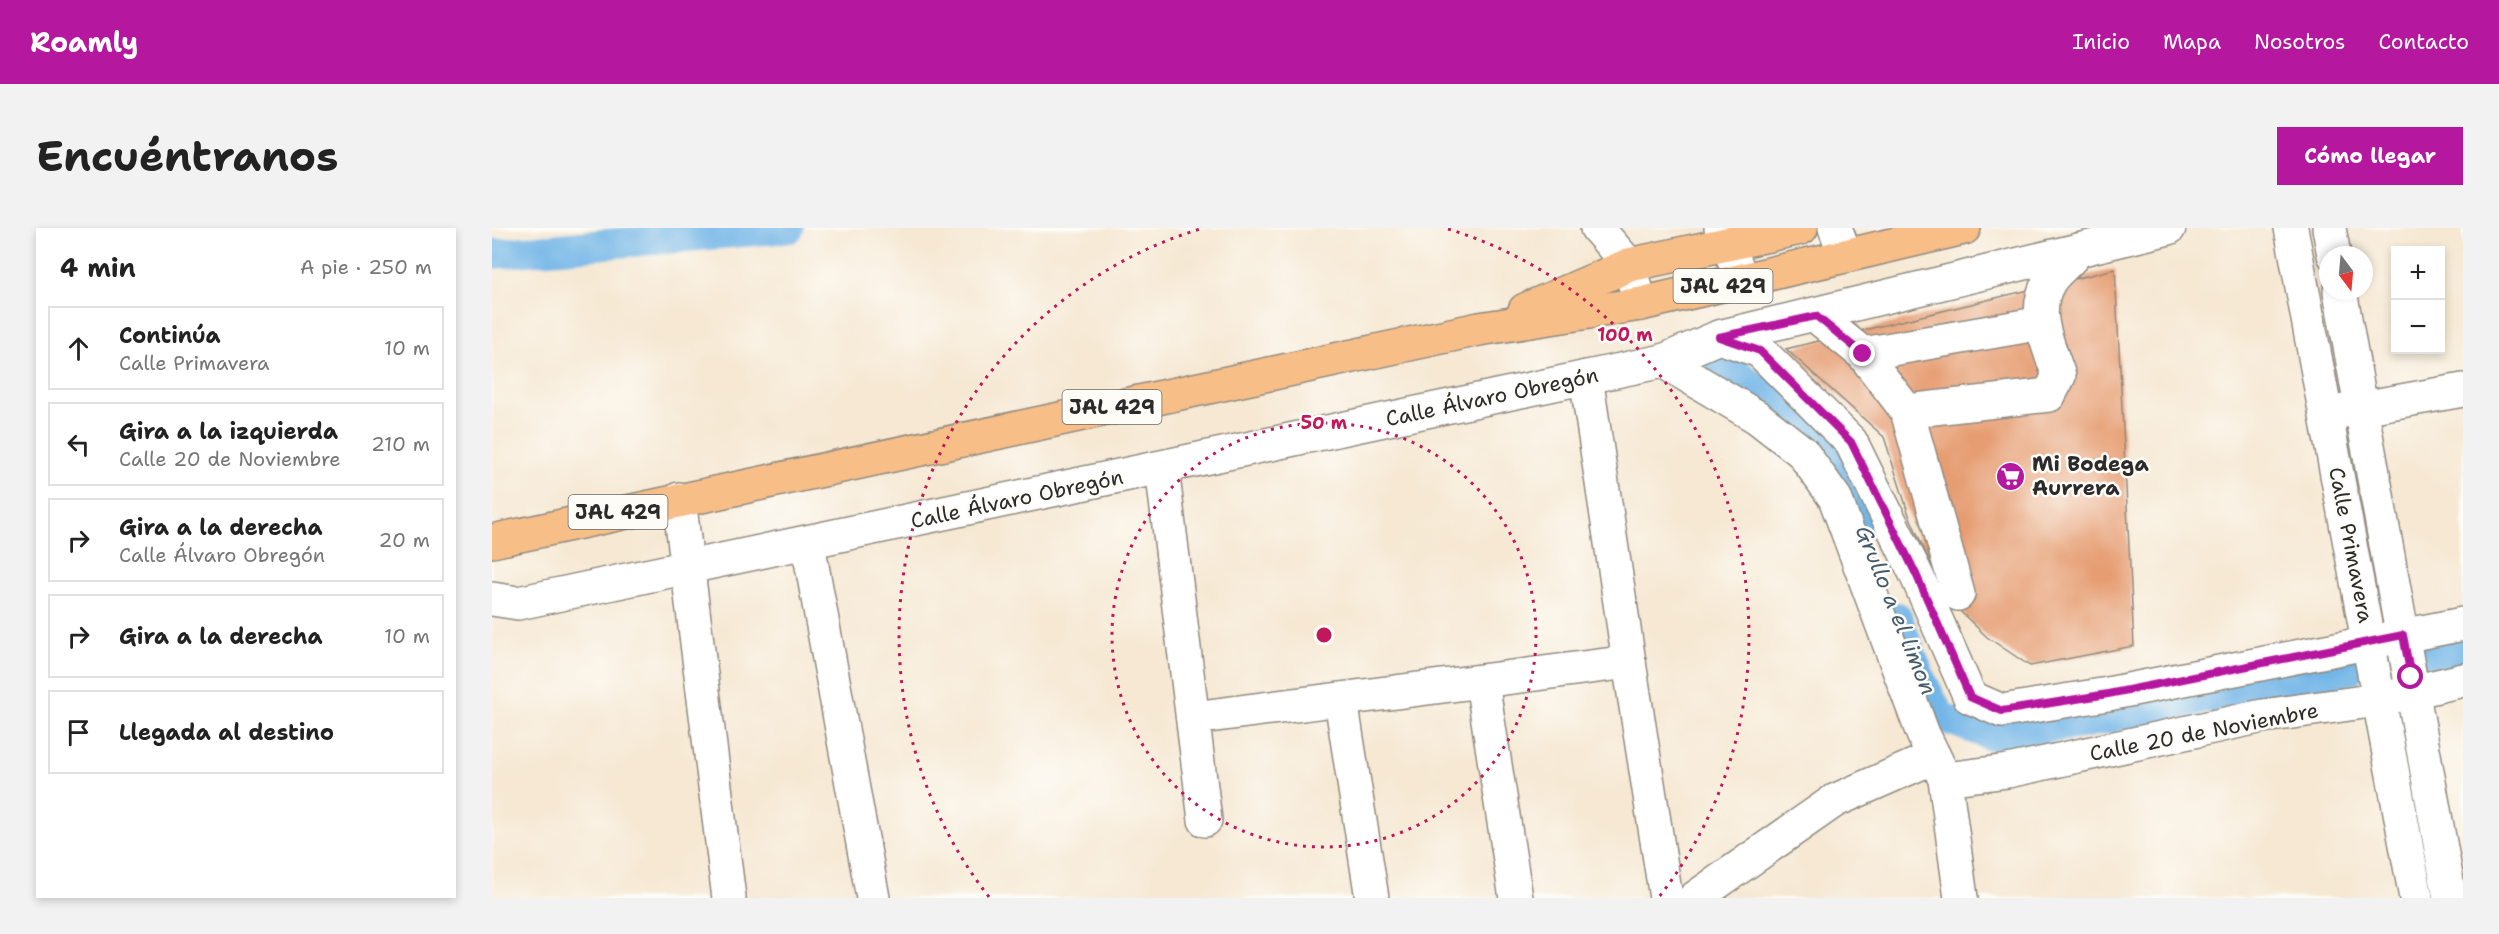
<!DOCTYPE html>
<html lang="es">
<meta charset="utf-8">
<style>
:root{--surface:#fff;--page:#f2f2f2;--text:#222;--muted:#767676;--line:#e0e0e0;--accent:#b5179e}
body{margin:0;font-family:"Shantell Sans",sans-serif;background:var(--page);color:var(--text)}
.controls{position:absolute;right:18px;top:18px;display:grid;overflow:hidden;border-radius:0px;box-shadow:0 3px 9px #0003}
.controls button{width:54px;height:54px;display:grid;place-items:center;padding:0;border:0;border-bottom:2px solid var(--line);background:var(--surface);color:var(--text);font:30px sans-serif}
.compass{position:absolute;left:1827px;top:18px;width:54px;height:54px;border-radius:50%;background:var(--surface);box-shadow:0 3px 9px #0003;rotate:164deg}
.stop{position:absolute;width:18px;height:18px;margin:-14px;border:4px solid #b5179e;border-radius:50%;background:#fff}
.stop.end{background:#b5179e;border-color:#fff;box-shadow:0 2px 6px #0008}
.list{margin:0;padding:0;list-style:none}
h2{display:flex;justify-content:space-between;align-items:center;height:78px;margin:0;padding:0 24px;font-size:26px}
h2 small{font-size:20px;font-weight:400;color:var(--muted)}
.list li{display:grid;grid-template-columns:39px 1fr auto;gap:18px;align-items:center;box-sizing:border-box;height:84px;margin:0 12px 12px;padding:0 12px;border:2px solid var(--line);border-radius:0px}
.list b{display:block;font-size:22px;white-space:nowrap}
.list p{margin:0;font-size:20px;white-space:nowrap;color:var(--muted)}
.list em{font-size:20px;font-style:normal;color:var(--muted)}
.icon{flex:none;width:33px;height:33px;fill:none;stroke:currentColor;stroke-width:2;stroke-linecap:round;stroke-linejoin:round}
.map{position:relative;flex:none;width:1971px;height:670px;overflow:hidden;border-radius:0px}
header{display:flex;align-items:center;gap:36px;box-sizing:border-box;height:84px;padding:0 30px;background:var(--accent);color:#fff}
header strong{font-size:28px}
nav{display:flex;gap:33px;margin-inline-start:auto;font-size:21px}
.intro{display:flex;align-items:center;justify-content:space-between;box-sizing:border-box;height:144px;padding:0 36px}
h1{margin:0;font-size:42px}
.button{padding:15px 27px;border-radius:0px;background:var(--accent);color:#fff;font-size:21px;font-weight:700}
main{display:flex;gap:36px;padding:0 36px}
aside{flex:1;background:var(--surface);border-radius:0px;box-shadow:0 3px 9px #0003}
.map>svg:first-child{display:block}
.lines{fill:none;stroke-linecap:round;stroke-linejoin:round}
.canal{stroke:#72b5e7;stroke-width:30}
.building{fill:#e69d72}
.minor-casing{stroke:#908a7f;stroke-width:36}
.major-casing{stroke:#908a7f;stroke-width:36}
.minor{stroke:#fff;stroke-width:33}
.major{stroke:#f7be88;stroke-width:33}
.route{stroke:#b5179e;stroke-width:8}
.ring{fill:none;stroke:#c2185b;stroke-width:3;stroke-dasharray:3 6}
.labels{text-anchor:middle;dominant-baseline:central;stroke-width:5;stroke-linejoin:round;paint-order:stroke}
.shield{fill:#fdfcf7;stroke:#6a6a68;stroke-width:1.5}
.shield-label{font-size:20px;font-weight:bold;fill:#2b2b2b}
.street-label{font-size:21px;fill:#2b2b2b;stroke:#fdfcf7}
.poi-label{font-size:21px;font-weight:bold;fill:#2b2b2b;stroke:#fdfcf7;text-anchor:start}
.water-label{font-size:22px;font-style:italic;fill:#445b6d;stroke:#fdfcf7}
.centre{fill:#c2185b;stroke:#fdfcf7;stroke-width:3}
.ring-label{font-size:18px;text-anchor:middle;font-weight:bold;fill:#c2185b;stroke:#fdfcf7;stroke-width:5;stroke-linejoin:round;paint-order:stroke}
</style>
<header>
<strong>Roamly</strong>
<nav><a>Inicio</a><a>Mapa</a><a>Nosotros</a><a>Contacto</a></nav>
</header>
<div class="intro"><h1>Encuéntranos</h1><a class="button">Cómo llegar</a></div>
<main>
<aside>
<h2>4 min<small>A pie · 250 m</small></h2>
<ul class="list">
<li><svg class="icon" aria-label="ahead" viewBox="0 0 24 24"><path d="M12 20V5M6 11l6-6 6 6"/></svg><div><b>Continúa</b><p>Calle Primavera</p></div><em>10 m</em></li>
<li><svg class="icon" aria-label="left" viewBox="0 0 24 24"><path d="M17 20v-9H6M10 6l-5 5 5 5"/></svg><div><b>Gira a la izquierda</b><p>Calle 20 de Noviembre</p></div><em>210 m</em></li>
<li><svg class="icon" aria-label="right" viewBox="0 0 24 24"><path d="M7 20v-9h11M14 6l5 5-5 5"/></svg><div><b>Gira a la derecha</b><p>Calle Álvaro Obregón</p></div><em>20 m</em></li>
<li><svg class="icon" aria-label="right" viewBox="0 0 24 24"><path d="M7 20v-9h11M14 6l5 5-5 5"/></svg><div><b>Gira a la derecha</b></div><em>10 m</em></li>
<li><svg class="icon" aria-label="arrive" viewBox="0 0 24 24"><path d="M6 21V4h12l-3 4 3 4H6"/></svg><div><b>Llegada al destino</b></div></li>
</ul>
</aside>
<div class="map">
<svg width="1971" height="670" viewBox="0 0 1971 670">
<rect width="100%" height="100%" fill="#fdfcf7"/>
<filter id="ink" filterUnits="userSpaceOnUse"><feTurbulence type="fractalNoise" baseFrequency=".0167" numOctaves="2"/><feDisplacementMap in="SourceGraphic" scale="12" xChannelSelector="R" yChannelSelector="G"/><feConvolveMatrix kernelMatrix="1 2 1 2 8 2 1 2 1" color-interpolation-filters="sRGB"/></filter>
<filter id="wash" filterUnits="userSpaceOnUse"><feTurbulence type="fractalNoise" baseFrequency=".008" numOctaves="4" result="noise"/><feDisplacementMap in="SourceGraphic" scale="24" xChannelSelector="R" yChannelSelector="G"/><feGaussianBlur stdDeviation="1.35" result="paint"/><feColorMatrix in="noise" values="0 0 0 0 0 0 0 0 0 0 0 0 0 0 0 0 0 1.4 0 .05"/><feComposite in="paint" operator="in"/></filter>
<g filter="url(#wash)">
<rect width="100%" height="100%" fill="#f6e8d3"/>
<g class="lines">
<g class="canal">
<path d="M0,26L297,0"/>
<path d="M1225,130L1296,183L1341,225L1368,294"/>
<path d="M1405,389L1429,451L1449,489L1497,507L1589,496L1858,442"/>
<path d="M1938,431L1971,424"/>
</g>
</g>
<g id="blocks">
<path class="building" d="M1623,41L1642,418L1538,438L1495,409L1470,385L1447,355L1417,287L1392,209L1294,121Z"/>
</g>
</g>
<g filter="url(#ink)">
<use href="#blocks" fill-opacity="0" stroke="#908a7f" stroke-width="1.5"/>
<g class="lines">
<defs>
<g id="minor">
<path d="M1105,0L1137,37L1149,76"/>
<path d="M1229,0L1251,54"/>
<path d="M1343,0L1354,28"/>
<path d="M1799,0L1924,670"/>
<path d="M1837,0L1842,27"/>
<path d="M1848,63L1958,670"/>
<path d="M1324,88L1371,126L1415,183L1557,167L1567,148C1557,118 1539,84 1557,54C1564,42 1578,34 1585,23"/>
<path d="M1227,109L1268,123L1359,214L1424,346L1478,469L1510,483L1616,466L1971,396"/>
<path d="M1371,126L1550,95"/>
<path d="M1171,133L1265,189L1310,224L1343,270L1431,506L1453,551L1469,670"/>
<path d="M1415,183L1466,366"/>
<path d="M1847,184L1971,162"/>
<path d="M670,240L713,592"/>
<path d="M187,271L237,670"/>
<path d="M316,316L381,670"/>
<path d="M0,371L26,375L1171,133L1227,109L1677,0"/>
<path d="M1137,434L1174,670"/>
<path d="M990,454L1024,670"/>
<path d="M849,472L880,670"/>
<path d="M701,490L1137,434L1094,149"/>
<path d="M1453,551L1516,543L1771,488L1886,472L1971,452"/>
<path d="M1203,670L1342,573L1442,529"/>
</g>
<g id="major">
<path d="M1033,82L1137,37L1309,0"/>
<path d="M0,313L987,101L1149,76L1472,0"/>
</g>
</defs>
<use href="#minor" class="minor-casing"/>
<use href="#major" class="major-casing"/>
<use href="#minor" class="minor"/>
<use href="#major" class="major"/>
</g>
</g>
<g class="lines" filter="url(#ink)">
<path class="route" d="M1371,126L1324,88L1227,109L1268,123L1359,214L1424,346L1478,469L1510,483L1616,466L1911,407L1919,449"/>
</g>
<g class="ring">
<circle cx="832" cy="407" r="212"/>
<path d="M497 669A425 425 0 0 1 708 1M956 1A425 425 0 0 1 1167 669"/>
</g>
<defs>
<symbol id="supermarket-disc" viewBox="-11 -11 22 22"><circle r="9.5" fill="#b5179e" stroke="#fdfcf7"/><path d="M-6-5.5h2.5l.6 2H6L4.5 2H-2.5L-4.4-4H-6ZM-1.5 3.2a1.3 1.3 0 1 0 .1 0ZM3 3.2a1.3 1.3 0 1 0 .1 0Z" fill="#fff"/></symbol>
</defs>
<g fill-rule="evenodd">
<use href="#supermarket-disc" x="1502" y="232" width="33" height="33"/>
</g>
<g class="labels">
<g class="shield">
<rect x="1181.5" y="41" width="99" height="34" rx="4.5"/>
<rect x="570.5" y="162" width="99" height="34" rx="4.5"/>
<rect x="76.5" y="267" width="99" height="34" rx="4.5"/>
</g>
<g class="shield-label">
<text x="1231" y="58">JAL 429</text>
<text x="620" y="179">JAL 429</text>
<text x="126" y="284">JAL 429</text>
</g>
<g class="street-label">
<text transform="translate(1000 169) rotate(-12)">Calle Álvaro Obregón</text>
<text transform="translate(525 271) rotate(-12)">Calle Álvaro Obregón</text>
<text transform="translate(1859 317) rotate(79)">Calle Primavera</text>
<text transform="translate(1712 504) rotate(-11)">Calle 20 de Noviembre</text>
</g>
<g class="poi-label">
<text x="1540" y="236">Mi Bodega<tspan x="1540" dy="24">Aurrera</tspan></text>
</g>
<g class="water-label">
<text transform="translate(1404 382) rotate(68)">Grullo a el limon</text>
</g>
</g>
<circle cx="832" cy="407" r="9" class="centre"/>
<g class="ring-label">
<text x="1133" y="113">100 m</text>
<text x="832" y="201">50 m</text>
</g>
</svg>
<div class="controls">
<button>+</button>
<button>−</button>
</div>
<svg class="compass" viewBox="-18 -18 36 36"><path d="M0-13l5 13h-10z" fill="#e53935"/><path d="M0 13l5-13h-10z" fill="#767676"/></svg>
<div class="stop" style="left:1919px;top:449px"></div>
<div class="stop end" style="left:1371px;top:126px"></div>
</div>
</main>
